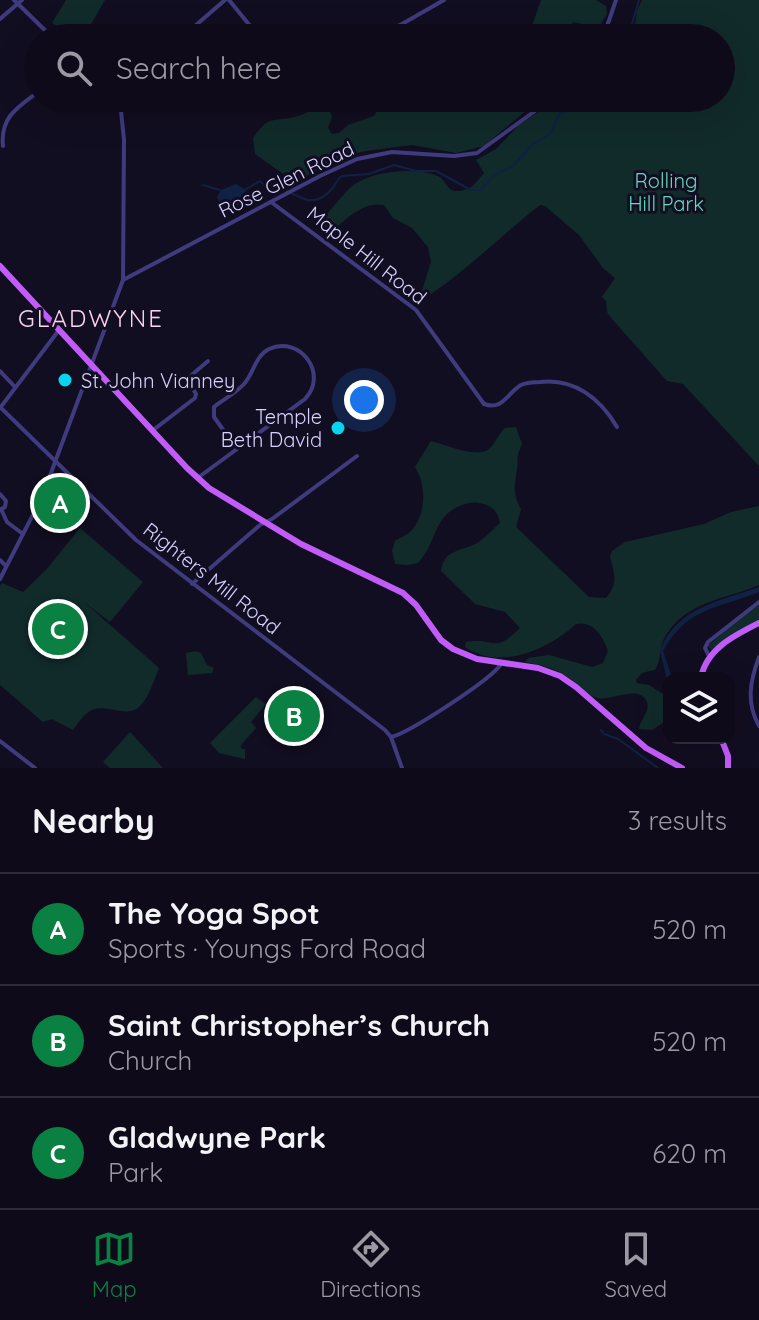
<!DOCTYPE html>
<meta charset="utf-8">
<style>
:root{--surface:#0e0a19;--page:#1c1826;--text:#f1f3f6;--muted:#9b9aa2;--line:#2e2b38;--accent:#0b8043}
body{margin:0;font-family:Quicksand,sans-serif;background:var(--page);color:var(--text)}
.controls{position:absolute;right:24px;bottom:24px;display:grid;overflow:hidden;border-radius:16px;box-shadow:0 8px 32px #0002}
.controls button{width:72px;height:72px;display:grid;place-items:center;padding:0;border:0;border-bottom:2px solid var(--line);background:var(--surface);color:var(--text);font:40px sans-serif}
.you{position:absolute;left:364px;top:400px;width:28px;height:28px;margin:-20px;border:6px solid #fff;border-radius:50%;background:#1a73e8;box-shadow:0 0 0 12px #1a73e833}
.badge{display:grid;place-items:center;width:52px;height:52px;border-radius:50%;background:var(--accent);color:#fff;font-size:26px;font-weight:700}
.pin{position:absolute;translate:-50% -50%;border:4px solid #fff;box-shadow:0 2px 8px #0006}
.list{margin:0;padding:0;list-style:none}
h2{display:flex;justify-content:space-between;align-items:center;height:104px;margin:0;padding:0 32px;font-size:34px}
h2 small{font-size:26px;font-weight:400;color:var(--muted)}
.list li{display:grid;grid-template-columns:52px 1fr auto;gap:24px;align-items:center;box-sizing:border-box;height:112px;padding:0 32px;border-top:2px solid var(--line)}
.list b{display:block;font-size:30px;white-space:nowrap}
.list p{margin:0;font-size:26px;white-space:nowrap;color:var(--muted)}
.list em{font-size:26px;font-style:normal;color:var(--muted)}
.icon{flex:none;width:44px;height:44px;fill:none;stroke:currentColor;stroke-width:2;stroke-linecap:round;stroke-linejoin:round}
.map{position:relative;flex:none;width:759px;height:768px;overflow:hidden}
.search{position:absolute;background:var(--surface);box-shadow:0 8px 32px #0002;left:24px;right:24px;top:24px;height:88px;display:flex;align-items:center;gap:20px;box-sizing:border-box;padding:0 28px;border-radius:44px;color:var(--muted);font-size:30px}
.sheet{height:440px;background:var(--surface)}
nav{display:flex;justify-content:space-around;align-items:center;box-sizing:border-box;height:112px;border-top:2px solid var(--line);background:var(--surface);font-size:22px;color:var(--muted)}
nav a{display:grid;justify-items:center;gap:4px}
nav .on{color:var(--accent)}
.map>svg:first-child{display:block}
.green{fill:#112b2a}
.water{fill:#0f2244}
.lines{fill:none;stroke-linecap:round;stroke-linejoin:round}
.stream{stroke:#0f2244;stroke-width:2}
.minor{stroke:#3f3b7e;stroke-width:4}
.major{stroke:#c15cf8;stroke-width:6}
.poi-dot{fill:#0ad3ef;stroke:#120e21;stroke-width:3}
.labels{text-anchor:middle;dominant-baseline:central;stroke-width:6;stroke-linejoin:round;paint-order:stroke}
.street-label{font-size:20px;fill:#d6d0fd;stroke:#120e21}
.park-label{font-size:20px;fill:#5fdabe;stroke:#120e21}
.poi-label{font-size:20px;fill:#d6d0fd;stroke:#120e21;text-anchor:start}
.quarter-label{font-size:24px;letter-spacing:2px;fill:#fdd2ec;stroke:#120e21}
</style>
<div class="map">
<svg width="759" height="768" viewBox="0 0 759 768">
<rect width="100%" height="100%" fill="#120e21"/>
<g class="green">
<path d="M66,0H105L83,38H78L52,23Z"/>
<path d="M541,0H596L606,6L607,14L598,28L574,22L568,26L561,38H516L520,30L532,26Z"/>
<path d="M642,0H759V466L683,384L667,381L612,319L607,312L606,301L602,297L615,278L603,268L579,235L545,206L540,205C501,235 467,271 426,297L422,291L431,262L428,247L412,228L393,218L384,205C363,201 345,220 330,233H323C322,217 329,212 338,201C343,196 346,191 351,187C370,171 412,167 435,175C447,178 445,192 459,191C472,190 476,182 484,173L476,160L496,149L519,125L559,98H721V38H633L637,11Z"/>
<path d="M384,98L421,101L436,109L448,107L450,98H541L484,146L456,153L412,145L366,151L352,154L298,180L289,178L255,154L253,138C270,113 274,123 298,116C309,113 316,105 328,104L332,117L328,128L332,134L339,133L348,125L374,116Z"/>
<path d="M516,427L522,444C515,459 519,458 517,470C514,486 513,495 521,509L516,527L589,597L606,598C619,583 614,573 610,556L612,551L625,542L704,524L731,512L759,506V585C726,599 687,601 666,635C658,647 662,660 655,670L642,673L636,680L637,683L649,685L669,698V719L652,730L639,729C640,719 652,710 646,700C637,685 611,701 598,698C587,696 581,686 572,680C558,669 542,665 525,662L528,658L549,655L592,667L603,663L608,651C603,636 593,620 576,624C548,650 499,671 465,647L466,642C496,637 493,655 520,628L505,612L475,604L441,571C444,547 465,552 480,541C487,536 493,529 500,523C498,513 495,508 484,504C477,502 472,502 465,504C432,514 438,542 418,563L408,565L395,564L392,551L395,541C401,537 408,535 412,530C427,513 426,484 415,467L431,441C444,444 477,459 489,449C496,443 498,434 505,428Z"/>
<path d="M80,528L143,582L110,622L84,602L159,668C154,680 149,698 139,707C125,719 106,702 90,711C83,715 78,723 73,730L52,719L43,722L0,685V586L2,583L23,592L46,570Z"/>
<path d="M759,605V621L711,650L708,646L737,620Z"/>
<path d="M196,651L201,653L207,665L214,668L212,673L188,675L186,653Z"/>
<path d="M256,697L266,704L251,722L256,728L241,745V749H245V759L219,753L210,743Z"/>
<path d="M130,732L163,768H110L103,762Z"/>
</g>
<g class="water">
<path d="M236,184L246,190L242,204L230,208L221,205L217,197L221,190Z"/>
<path d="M759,587V592C717,609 687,607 663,651L672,678H669V687L660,651C676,607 721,601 759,587Z"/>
</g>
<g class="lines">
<g class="stream">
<path d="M628,38L639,0"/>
<path d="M203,185L220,190"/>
<path d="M246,189L260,181L267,188L273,184C293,190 309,213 330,191C335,186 336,180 342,176L369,174L394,165L416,171H436L471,190H481L494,175L512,167L532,145L551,133L559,114L581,105L585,98"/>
<path d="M601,730L604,734L618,739L658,768"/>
</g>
<g class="minor">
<path d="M14,0L53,38"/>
<path d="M229,0L260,38"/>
<path d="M0,19L22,0"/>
<path d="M181,38L225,0"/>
<path d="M370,38L402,24L444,0"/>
<path d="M603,38L616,0"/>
<path d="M3,146C0,117 18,107 38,92"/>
<path d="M271,202L416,310L484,404C503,411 507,393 521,385C526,383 534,382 540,382C574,378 600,398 617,427"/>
<path d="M123,280L320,176L357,159L392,152L454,156L477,153L553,98"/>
<path d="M0,371L15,387"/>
<path d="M0,407L136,540L385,730L391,737L402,768"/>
<path d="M0,408L59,330"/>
<path d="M152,431L195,398L196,394L187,379L208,361"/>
<path d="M199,477L237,449L214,417V407C224,399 236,393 244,384C254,373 255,356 269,349C300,335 329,374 305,399L237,449"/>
<path d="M0,494L6,501L5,507L0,510"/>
<path d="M1,509L7,522L23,534"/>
<path d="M0,560L6,566"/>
<path d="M0,579L42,497L123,280L124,140L121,111L113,98"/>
<path d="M192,584L260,525L272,519L357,456"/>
<path d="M709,656L705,648L708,642L759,602"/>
<path d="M759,657C750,681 746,703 759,726"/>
<path d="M391,737C409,733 492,679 501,664"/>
<path d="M0,741L35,768"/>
</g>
<g class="major">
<path d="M0,266L187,468L209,488L301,544L403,593L416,605L441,640L453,649L477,659L538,668L560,676L576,687L646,748L682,768"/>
<path d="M701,678C706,649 735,635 759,623"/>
<path d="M721,738L728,756V768"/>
</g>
</g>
<g class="poi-dot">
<circle cx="65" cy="380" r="8"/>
<circle cx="338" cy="428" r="8"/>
</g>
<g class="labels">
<g class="street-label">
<text transform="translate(286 179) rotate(-26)">Rose Glen Road</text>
<text transform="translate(367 255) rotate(38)">Maple Hill Road</text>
<text transform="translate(212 578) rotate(38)">Righters Mill Road</text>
</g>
<g class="park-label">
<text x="666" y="180">Rolling<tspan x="666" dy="23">Hill Park</tspan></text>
</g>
<g class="poi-label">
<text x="81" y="380">St. John Vianney</text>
<text x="322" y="416" text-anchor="end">Temple<tspan x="322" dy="23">Beth David</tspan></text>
</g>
<g class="quarter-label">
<text x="91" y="318">GLADWYNE</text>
</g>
</g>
</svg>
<div class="controls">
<button><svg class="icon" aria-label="layers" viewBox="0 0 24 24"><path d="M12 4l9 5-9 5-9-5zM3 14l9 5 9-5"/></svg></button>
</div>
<div class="you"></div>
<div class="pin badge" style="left:60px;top:503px">A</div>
<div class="pin badge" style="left:294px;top:716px">B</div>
<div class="pin badge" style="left:58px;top:629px">C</div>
<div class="search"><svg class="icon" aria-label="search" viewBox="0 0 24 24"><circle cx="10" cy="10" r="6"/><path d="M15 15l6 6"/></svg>Search here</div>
</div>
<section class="sheet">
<h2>Nearby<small>3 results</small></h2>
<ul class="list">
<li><span class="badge">A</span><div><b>The Yoga Spot</b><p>Sports · Youngs Ford Road</p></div><em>520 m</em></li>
<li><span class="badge">B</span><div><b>Saint Christopher’s Church</b><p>Church</p></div><em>520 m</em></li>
<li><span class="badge">C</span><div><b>Gladwyne Park</b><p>Park</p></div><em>620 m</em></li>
</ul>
</section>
<nav>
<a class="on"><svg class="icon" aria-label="map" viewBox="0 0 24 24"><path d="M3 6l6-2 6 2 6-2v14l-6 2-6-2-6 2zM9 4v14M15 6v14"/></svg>Map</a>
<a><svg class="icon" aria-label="directions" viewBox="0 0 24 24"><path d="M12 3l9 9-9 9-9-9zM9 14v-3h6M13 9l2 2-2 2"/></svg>Directions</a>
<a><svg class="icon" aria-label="saved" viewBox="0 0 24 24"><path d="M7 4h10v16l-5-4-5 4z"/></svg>Saved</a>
</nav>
